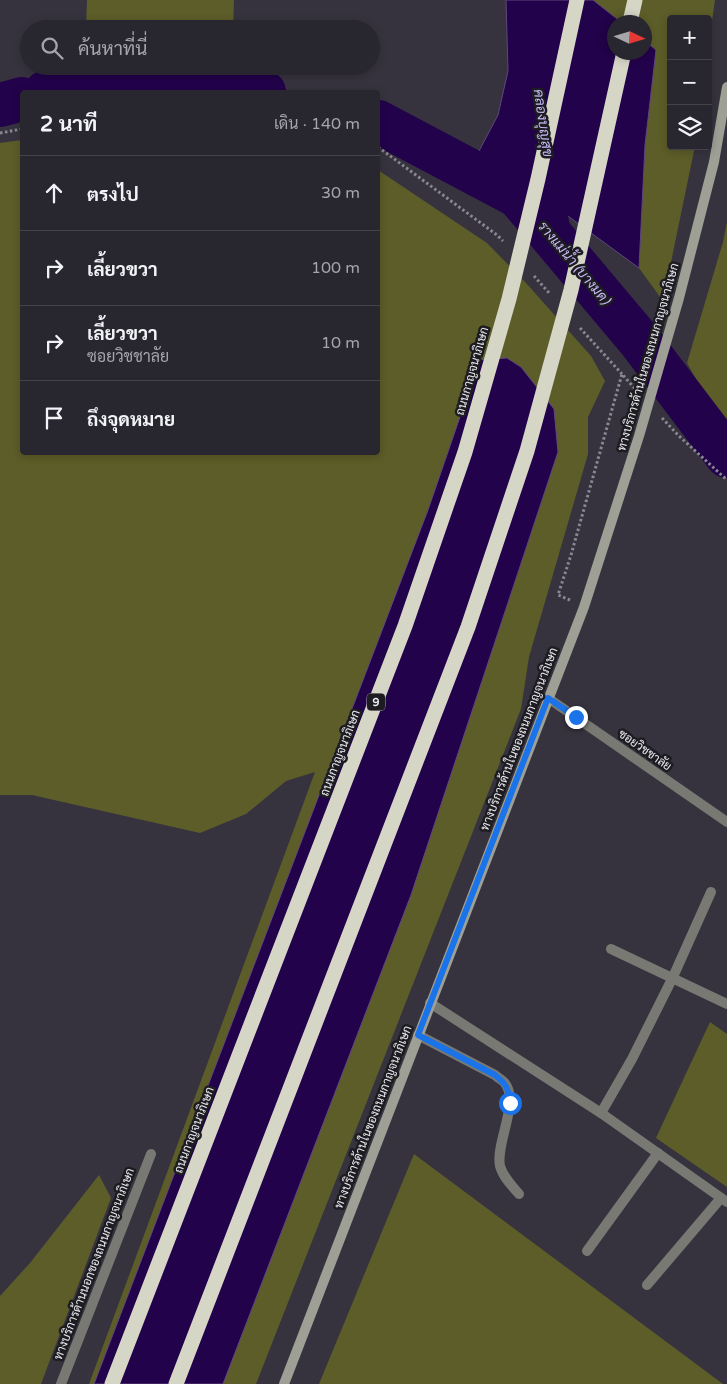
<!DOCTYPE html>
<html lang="th">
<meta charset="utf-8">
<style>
:root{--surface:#28262f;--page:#302e37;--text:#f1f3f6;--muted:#a5a5aa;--line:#44434b}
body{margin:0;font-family:"Varela Round",Sarabun,sans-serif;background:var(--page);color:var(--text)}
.controls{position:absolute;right:15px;top:15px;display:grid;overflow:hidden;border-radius:5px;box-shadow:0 2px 8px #0003}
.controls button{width:45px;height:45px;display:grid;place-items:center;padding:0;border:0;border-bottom:1px solid var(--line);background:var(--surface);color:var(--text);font:25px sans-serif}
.compass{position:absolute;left:607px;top:15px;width:45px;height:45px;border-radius:50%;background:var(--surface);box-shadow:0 2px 8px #0003;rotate:94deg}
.stop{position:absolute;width:15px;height:15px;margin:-11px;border:4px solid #1a73e8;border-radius:50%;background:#fff}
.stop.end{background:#1a73e8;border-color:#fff;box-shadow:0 1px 5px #0008}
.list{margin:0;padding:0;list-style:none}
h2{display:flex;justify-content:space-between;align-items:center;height:65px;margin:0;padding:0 20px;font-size:21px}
h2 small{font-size:16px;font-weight:400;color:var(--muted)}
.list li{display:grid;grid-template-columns:32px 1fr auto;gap:15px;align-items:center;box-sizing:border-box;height:75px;padding:0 20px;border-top:1px solid var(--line)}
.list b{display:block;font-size:19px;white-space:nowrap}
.list p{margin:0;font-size:16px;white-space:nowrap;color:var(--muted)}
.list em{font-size:16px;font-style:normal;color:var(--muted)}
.icon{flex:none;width:28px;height:28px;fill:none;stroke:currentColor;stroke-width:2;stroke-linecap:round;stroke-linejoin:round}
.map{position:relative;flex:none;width:727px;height:1384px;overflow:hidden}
.search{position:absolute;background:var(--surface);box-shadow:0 2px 8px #0003;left:20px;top:20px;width:360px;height:55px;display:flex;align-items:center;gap:12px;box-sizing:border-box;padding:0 18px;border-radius:28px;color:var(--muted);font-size:19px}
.panel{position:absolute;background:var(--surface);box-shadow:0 2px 8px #0003;left:20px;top:90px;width:360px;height:365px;border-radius:5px}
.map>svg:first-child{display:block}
.green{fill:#5d5d29}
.water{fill:#22024a;stroke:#5e487c}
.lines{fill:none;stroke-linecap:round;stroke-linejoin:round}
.canal{stroke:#22024a;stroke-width:25}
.river{stroke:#22024a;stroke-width:44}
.path{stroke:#898790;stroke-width:3;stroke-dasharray:2.5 2.5;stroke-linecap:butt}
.lane{stroke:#797973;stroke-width:10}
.street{stroke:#797973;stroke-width:10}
.secondary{stroke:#9e9f95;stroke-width:10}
.highway{stroke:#d6d6c7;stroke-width:15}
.route{stroke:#1a73e8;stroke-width:6}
.labels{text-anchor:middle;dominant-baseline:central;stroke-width:5;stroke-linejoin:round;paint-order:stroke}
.shield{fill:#1d1c21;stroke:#adacb3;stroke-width:1}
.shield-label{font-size:11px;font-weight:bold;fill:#ebeaf1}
.street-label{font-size:12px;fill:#ebeaf1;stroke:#1d1c21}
.water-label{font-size:14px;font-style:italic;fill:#c6b8f6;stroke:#1d1c21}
</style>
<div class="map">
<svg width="727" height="1384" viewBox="0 0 727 1384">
<rect width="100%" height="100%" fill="#36333f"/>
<g class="green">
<path d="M87,0H234L233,29H86Z"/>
<path d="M593,0H715L708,49V19H671V146H695L663,301L639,268L645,145L656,50L645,41L644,22H621Z"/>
<path d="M22,140V452H378V170L487,243L527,284L591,356L605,381L588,417V454L529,657L521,709L256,1384H89L315,772L286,781L246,814L200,833L32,795H0V143Z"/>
<path d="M727,222V418L723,420L709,402L687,363L723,242Z"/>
<path d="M710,1022L727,1034V1187L656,1138Z"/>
<path d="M414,1154L723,1384H319Z"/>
<path d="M99,1175L111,1198L41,1384H0V1296L30,1263Z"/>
</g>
<g class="water">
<path d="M506,0H593L621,22H614V52H644L645,41L656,50L645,145L639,268L479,151L498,115L508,71Z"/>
<path d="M507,358L521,367L554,409L558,452L411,895L223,1384H94L428,510L461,414L477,360Z"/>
</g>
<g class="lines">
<path class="canal" d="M549,174L560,245"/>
<g class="river">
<path d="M46,92L76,84L223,82L264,92"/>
<path d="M0,105L22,99"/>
<path d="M378,122L518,196L639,340L727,456"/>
</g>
<g class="path">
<path d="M0,133L22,129"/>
<path d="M378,147L497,235L503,241"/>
<path d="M534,276L550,294"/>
<path d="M580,328L622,374"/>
<path d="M662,418L679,436L727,480"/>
<path d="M570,600L558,595L571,555L622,374L636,390"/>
</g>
<g class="lane">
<path d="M611,949L727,1004"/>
<path d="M430,1003L601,1113L632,1059L673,977L711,892"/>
<path d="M418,1035L495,1075C498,1078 502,1080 504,1082C521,1101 495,1143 500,1166C503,1177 512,1186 519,1194"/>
<path d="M601,1113L727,1202"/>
<path d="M587,1251L658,1153"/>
<path d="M647,1285L721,1198"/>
</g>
<g class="street">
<path d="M548,698L727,822"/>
<path d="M61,1384L151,1154"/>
</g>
<path class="secondary" d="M284,1384L584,607L639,436L679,298L714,162L727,87"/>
<g class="highway">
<path d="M630,22L635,0"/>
<path d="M112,1384L405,626L465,452L509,299L538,179L577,0"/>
<path d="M176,1384L468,627L527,451L571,290L624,52"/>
</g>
</g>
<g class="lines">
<path class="route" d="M510,1103C508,1088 507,1085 495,1075L418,1035L548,698L576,717"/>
</g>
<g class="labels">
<rect class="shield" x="367" y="693.5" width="18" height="17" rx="4"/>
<g class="shield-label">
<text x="376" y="702">9</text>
</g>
<g class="street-label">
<text transform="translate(648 357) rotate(-74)">ทางบริการด้านในของถนนกาญจนาภิเษก</text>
<text transform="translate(472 371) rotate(-74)">ถนนกาญจนาภิเษก</text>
<text transform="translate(519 739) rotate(-69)">ทางบริการด้านในของถนนกาญจนาภิเษก</text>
<text transform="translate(645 750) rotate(35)">ซอยวิชชาลัย</text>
<text transform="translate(340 753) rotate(-69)">ถนนกาญจนาภิเษก</text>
<text transform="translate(373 1117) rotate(-69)">ทางบริการด้านในของถนนกาญจนาภิเษก</text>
<text transform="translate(194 1130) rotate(-69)">ถนนกาญจนาภิเษก</text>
<text transform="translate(94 1264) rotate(-69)">ทางบริการด้านนอกของถนนกาญจนาภิเษก</text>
</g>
<g class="water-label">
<text transform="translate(543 123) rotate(82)">คลองบุญสุข</text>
<text transform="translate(574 263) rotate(50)">รางแม่น้ำ (บางมด)</text>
</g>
</g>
</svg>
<div class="controls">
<button>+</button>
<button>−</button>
<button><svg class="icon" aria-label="layers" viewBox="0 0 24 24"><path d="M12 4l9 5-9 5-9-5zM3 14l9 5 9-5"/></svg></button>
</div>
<svg class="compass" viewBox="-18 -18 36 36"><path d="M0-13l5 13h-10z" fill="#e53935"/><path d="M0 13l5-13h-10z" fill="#a5a5aa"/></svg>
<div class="stop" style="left:510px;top:1103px"></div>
<div class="stop end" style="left:576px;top:717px"></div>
<div class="search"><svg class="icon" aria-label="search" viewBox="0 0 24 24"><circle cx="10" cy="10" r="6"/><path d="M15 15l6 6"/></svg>ค้นหาที่นี่</div>
<section class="panel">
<h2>2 นาที<small>เดิน · 140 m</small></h2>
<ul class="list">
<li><svg class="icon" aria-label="ahead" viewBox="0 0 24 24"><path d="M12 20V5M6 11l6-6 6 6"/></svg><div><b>ตรงไป</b></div><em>30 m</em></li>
<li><svg class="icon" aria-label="right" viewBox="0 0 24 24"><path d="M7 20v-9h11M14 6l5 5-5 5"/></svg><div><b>เลี้ยวขวา</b></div><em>100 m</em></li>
<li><svg class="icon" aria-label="right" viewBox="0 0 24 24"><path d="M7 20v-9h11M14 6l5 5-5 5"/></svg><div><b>เลี้ยวขวา</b><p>ซอยวิชชาลัย</p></div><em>10 m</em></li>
<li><svg class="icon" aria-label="arrive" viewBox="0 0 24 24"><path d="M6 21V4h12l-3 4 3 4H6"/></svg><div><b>ถึงจุดหมาย</b></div></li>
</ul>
</section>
</div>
